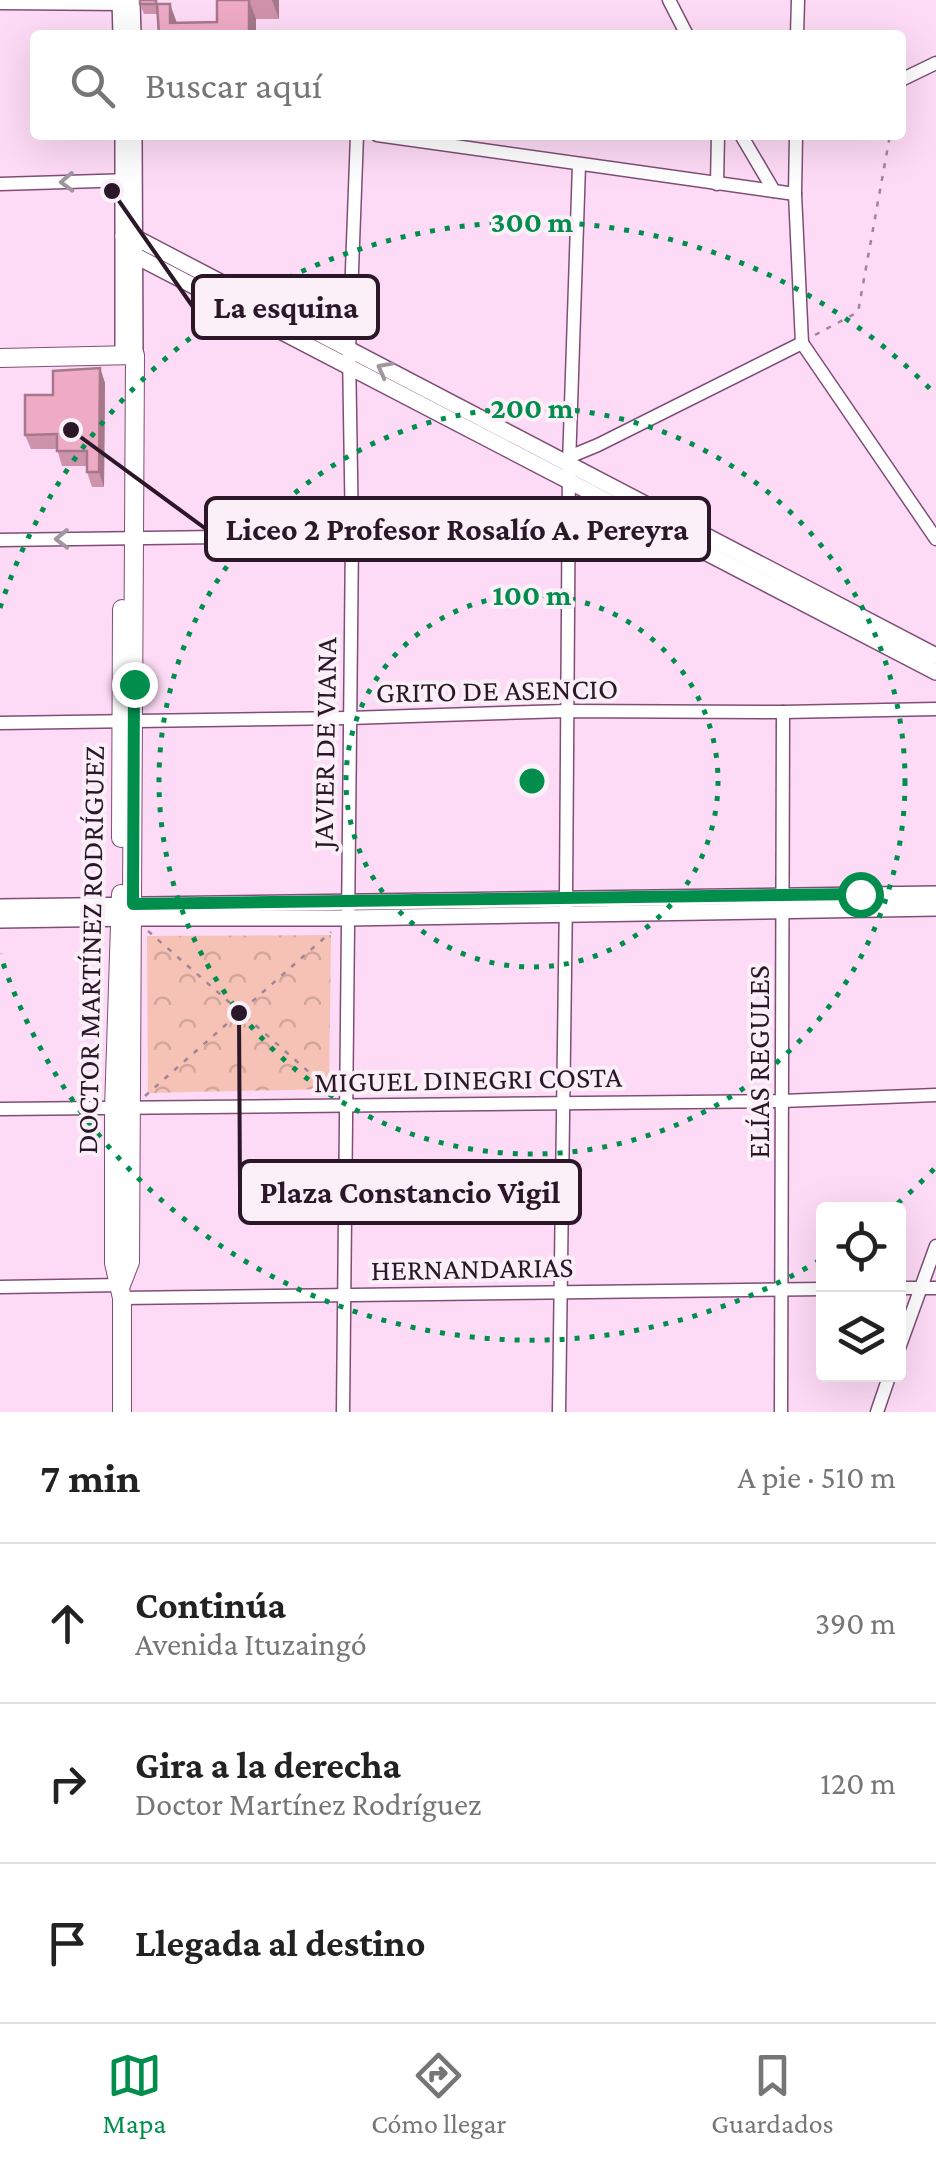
<!DOCTYPE html>
<html lang="es">
<meta charset="utf-8">
<style>
:root{--surface:#fff;--page:#f2f2f2;--text:#222;--muted:#767676;--line:#e0e0e0;--accent:#018e4d}
body{margin:0;font-family:"Crimson Pro",serif;background:var(--page);color:var(--text)}
.controls{position:absolute;right:30px;bottom:30px;display:grid;overflow:hidden;border-radius:10px;box-shadow:0 10px 40px #0002}
.controls button{width:90px;height:90px;display:grid;place-items:center;padding:0;border:0;border-bottom:2px solid var(--line);background:var(--surface);color:var(--text);font:50px sans-serif}
.stop{position:absolute;width:30px;height:30px;margin:-22px;border:8px solid #018e4d;border-radius:50%;background:#fff}
.stop.end{background:#018e4d;border-color:#fff;box-shadow:0 2px 10px #0008}
.list{margin:0;padding:0;list-style:none}
h2{display:flex;justify-content:space-between;align-items:center;height:130px;margin:0;padding:0 40px;font-size:42px}
h2 small{font-size:32px;font-weight:400;color:var(--muted)}
.list li{display:grid;grid-template-columns:65px 1fr auto;gap:30px;align-items:center;box-sizing:border-box;height:160px;padding:0 40px;border-top:2px solid var(--line)}
.list b{display:block;font-size:38px;white-space:nowrap}
.list p{margin:0;font-size:32px;white-space:nowrap;color:var(--muted)}
.list em{font-size:32px;font-style:normal;color:var(--muted)}
.icon{flex:none;width:55px;height:55px;fill:none;stroke:currentColor;stroke-width:2;stroke-linecap:round;stroke-linejoin:round}
.map{position:relative;flex:none;width:936px;height:1412px;overflow:hidden}
.search{position:absolute;background:var(--surface);box-shadow:0 10px 40px #0002;left:30px;right:30px;top:30px;height:110px;display:flex;align-items:center;gap:25px;box-sizing:border-box;padding:0 35px;border-radius:10px;color:var(--muted);font-size:38px}
.sheet{height:610px;background:var(--surface)}
nav{display:flex;justify-content:space-around;align-items:center;box-sizing:border-box;height:140px;border-top:2px solid var(--line);background:var(--surface);font-size:28px;color:var(--muted)}
nav a{display:grid;justify-items:center;gap:5px}
nav .on{color:var(--accent)}
.map>svg:first-child{display:block}
.park{fill:url(#park-crowns)}
.lines{fill:none;stroke-linecap:round;stroke-linejoin:round}
.minor-casing{stroke:#7f4e76;stroke-width:15}
.tertiary-casing{stroke:#7f4e76;stroke-width:18}
.secondary-casing{stroke:#7f4e76;stroke-width:20}
.path{stroke:#a0849a;stroke-width:2.5;stroke-dasharray:5 8;stroke-linecap:butt}
.minor{stroke:#fff;stroke-width:12}
.tertiary{stroke:#fff;stroke-width:15}
.secondary{stroke:#fff;stroke-width:18}
.wall{fill:#ce93aa}
.shaded-wall{fill:#a7788b}
.building{fill:#efabc6;stroke:#a7788b;stroke-width:2.5}
.oneway{stroke:#a0979e}
.route{stroke:#018e4d;stroke-width:12}
.ring{fill:none;stroke:#018e4d;stroke-width:5;stroke-dasharray:5 10}
.labels{text-anchor:middle;dominant-baseline:central;stroke-width:8;stroke-linejoin:round;paint-order:stroke}
.street-label{font-size:30px;fill:#2b1727;stroke:#fbeff8}
.centre{fill:#018e4d;stroke:#fbeff8;stroke-width:5}
.ring-label{font-size:30px;text-anchor:middle;font-weight:bold;fill:#018e4d;stroke:#fbeff8;stroke-width:8;stroke-linejoin:round;paint-order:stroke}
.leader{fill:none;stroke:#2b1727;stroke-width:4}
.callout-dot{fill:#2b1727;stroke:#fbeff8;stroke-width:4}
.callout{fill:#fbeff8;stroke:#2b1727;stroke-width:4}
.callout-label{font-size:32px;text-anchor:middle;font-weight:bold;fill:#2b1727}
</style>
<div class="map">
<svg width="936" height="1412" viewBox="0 0 936 1412">
<defs>
<pattern id="park-crowns" width="20" height="18" patternUnits="userSpaceOnUse" patternTransform="scale(2.5)"><rect width="20" height="18" fill="#f6c2b5"/><path d="M2 6a3 3 0 1 1 6 0M12 15a3 3 0 1 1 6 0" fill="none" stroke="#d3a69c"/></pattern>
</defs>
<rect width="100%" height="100%" fill="#fddaf5"/>
<path class="park" d="M331,935L329,1089L148,1093L147,936Z"/>
<g class="lines">
<defs>
<g id="minor">
<path d="M669,0L687,35"/>
<path d="M0,3L127,4"/>
<path d="M797,35L798,0"/>
<path d="M901,80L936,63"/>
<path d="M377,135L795,194"/>
<path d="M741,135L774,191"/>
<path d="M796,135L795,194L802,343"/>
<path d="M0,184L132,180"/>
<path d="M717,184L718,135"/>
<path d="M802,343L936,539"/>
<path d="M569,457L598,445L802,343"/>
<path d="M0,540L568,532"/>
<path d="M0,723L349,718L566,711L783,712L936,709"/>
<path d="M0,1109L782,1101L936,1095"/>
<path d="M0,1287L121,1285"/>
<path d="M898,1288H936"/>
<path d="M122,1298L824,1289"/>
<path d="M898,1351L936,1246"/>
<path d="M343,1412L352,536L349,351L357,135"/>
<path d="M559,1412L566,897L569,465L579,165"/>
<path d="M781,1412L783,712"/>
<path d="M877,1412L890,1374"/>
</g>
<g id="tertiary">
<path d="M120,0L121,35"/>
<path d="M132,0L133,35"/>
<path d="M123,135V355"/>
<path d="M134,135L135,355"/>
<path d="M123,237L136,238L936,656"/>
<path d="M124,257L136,256L936,672"/>
<path d="M0,907L936,894"/>
<path d="M0,920L133,918H347L936,908"/>
</g>
<g id="secondary">
<path d="M0,358L135,355L130,1262L121,1285"/>
<path d="M121,838L122,609"/>
<path d="M121,894L114,1109V1263L122,1298V1412"/>
</g>
</defs>
<use href="#minor" class="minor-casing"/>
<use href="#tertiary" class="tertiary-casing"/>
<use href="#secondary" class="secondary-casing"/>
<g class="path">
<path d="M815,335L858,312L890,135"/>
<path d="M148,931L334,1094"/>
<path d="M145,1096L331,932"/>
</g>
<use href="#minor" class="minor"/>
<use href="#tertiary" class="tertiary"/>
<use href="#secondary" class="secondary"/>
</g>
<g class="wall">
<path d="M217,0H279V19H256L159,35L158,14H144L140,4H160L177,23L217,22Z"/>
<path d="M100,368L105,383L104,487H92L87,472V466H62L57,449H31L25,435L53,395Z"/>
</g>
<g class="shaded-wall">
<path d="M249,0L256,19V35H249Z"/>
<path d="M272,0H279V19Z"/>
<path d="M170,4L177,23H170Z"/>
<path d="M100,368L105,383L104,487L99,472Z"/>
</g>
<g class="building">
<rect x="140" y="0" width="16" height="4"/>
<path d="M217,0H249V35H159L157,4H170V23L217,22Z"/>
<path d="M100,368L99,472H87V451H57V434L25,435V395H53V371Z"/>
</g>
<defs><path id="oneway-chevron" d="M-2-3.5L2.5 0L-2 3.5" fill="none" stroke-width="1.6" stroke-linecap="round" stroke-linejoin="round" transform="scale(2.5)"/></defs>
<g class="oneway">
<use href="#oneway-chevron" transform="translate(67 182) rotate(178)"/>
<use href="#oneway-chevron" transform="translate(384 369) rotate(-152)"/>
<use href="#oneway-chevron" transform="translate(62 539) rotate(179)"/>
</g>
<g class="lines">
<path class="route" d="M134,684L133,904L860,894"/>
</g>
<g class="ring">
<circle cx="532" cy="781" r="186"/>
<circle cx="532" cy="781" r="373"/>
<path d="M934 1169A559 559 0 0 1 891 1209M820 1260A559 559 0 0 1 0 954M0 608A559 559 0 0 1 934 393"/>
</g>
<g class="labels">
<g class="street-label">
<text transform="translate(497 690) rotate(-1)">GRITO DE ASENCIO</text>
<text transform="translate(324 743) rotate(-89)">JAVIER DE VIANA</text>
<text transform="translate(90 950) rotate(-89)">DOCTOR MARTÍNEZ RODRÍGUEZ</text>
<text transform="translate(758 1062) rotate(-90)">ELÍAS REGULES</text>
<text transform="translate(468 1079) rotate(-1)">MIGUEL DINEGRI COSTA</text>
<text transform="translate(472 1268) rotate(-1)">HERNANDARIAS</text>
</g>
</g>
<circle cx="532" cy="781" r="15" class="centre"/>
<g class="ring-label">
<text x="532" y="232">300 m</text>
<text x="532" y="418">200 m</text>
<text x="532" y="605">100 m</text>
</g>
<path class="leader" d="M112 191L193 307M71 430L206 529M239 1013L240 1192"/>
<g class="callout-dot">
<circle cx="112" cy="191" r="10"/>
<circle cx="71" cy="430" r="10"/>
<circle cx="239" cy="1013" r="10"/>
</g>
<g class="callout">
<rect x="193" y="276" width="185" height="62" rx="10"/>
<rect x="206" y="498" width="503" height="62" rx="10"/>
<rect x="240" y="1161" width="340" height="62" rx="10"/>
</g>
<g class="callout-label">
<text x="286" y="318">La esquina</text>
<text x="457" y="540">Liceo 2 Profesor Rosalío A. Pereyra</text>
<text x="410" y="1203">Plaza Constancio Vigil</text>
</g>
</svg>
<div class="controls">
<button><svg class="icon" aria-label="locate" viewBox="0 0 24 24"><circle cx="12" cy="12" r="6"/><path d="M12 2v4M12 18v4M2 12h4M18 12h4"/></svg></button>
<button><svg class="icon" aria-label="layers" viewBox="0 0 24 24"><path d="M12 4l9 5-9 5-9-5zM3 14l9 5 9-5"/></svg></button>
</div>
<div class="stop" style="left:860px;top:894px"></div>
<div class="stop end" style="left:134px;top:684px"></div>
<div class="search"><svg class="icon" aria-label="search" viewBox="0 0 24 24"><circle cx="10" cy="10" r="6"/><path d="M15 15l6 6"/></svg>Buscar aquí</div>
</div>
<section class="sheet">
<h2>7 min<small>A pie · 510 m</small></h2>
<ul class="list">
<li><svg class="icon" aria-label="ahead" viewBox="0 0 24 24"><path d="M12 20V5M6 11l6-6 6 6"/></svg><div><b>Continúa</b><p>Avenida Ituzaingó</p></div><em>390 m</em></li>
<li><svg class="icon" aria-label="right" viewBox="0 0 24 24"><path d="M7 20v-9h11M14 6l5 5-5 5"/></svg><div><b>Gira a la derecha</b><p>Doctor Martínez Rodríguez</p></div><em>120 m</em></li>
<li><svg class="icon" aria-label="arrive" viewBox="0 0 24 24"><path d="M6 21V4h12l-3 4 3 4H6"/></svg><div><b>Llegada al destino</b></div></li>
</ul>
</section>
<nav>
<a class="on"><svg class="icon" aria-label="map" viewBox="0 0 24 24"><path d="M3 6l6-2 6 2 6-2v14l-6 2-6-2-6 2zM9 4v14M15 6v14"/></svg>Mapa</a>
<a><svg class="icon" aria-label="directions" viewBox="0 0 24 24"><path d="M12 3l9 9-9 9-9-9zM9 14v-3h6M13 9l2 2-2 2"/></svg>Cómo llegar</a>
<a><svg class="icon" aria-label="saved" viewBox="0 0 24 24"><path d="M7 4h10v16l-5-4-5 4z"/></svg>Guardados</a>
</nav>
